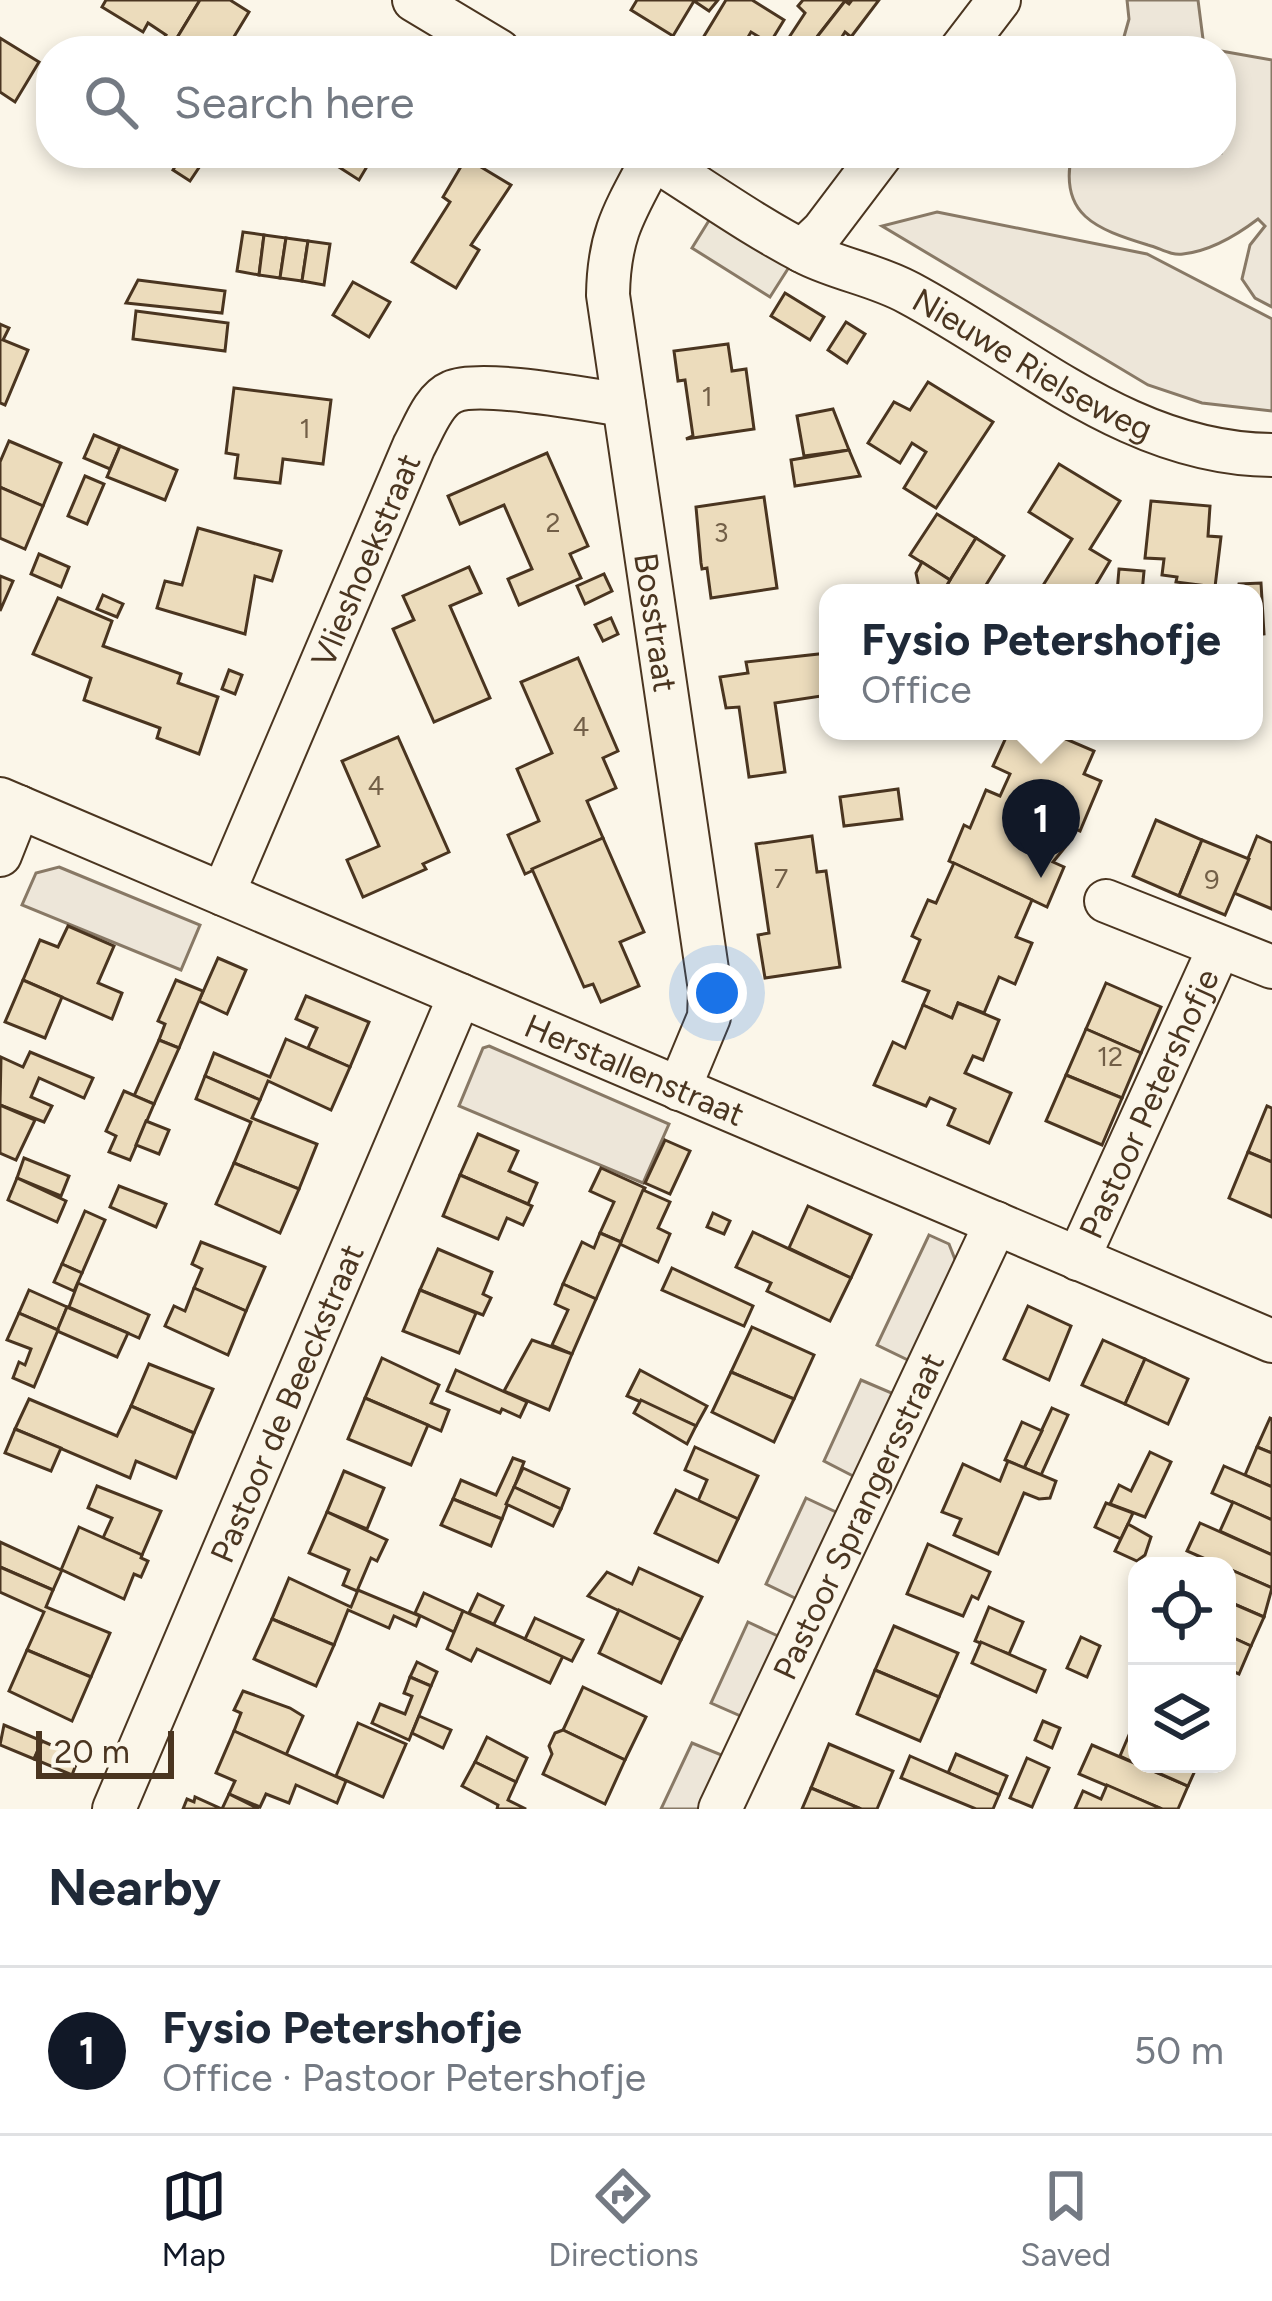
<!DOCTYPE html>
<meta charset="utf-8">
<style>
:root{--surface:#fff;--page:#f2f2f3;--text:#1f2937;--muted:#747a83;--line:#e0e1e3;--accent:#111827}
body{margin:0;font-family:Figtree,sans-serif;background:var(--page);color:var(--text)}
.controls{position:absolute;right:36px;bottom:36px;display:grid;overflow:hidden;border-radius:24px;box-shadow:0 6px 18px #0003}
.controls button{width:108px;height:108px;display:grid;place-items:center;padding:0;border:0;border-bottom:3px solid var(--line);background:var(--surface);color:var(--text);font:60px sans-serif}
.scale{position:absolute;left:36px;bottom:30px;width:138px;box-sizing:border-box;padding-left:12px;border:6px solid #4a3520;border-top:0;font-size:33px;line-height:42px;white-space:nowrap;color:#4a3520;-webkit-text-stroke:9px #fbf6e9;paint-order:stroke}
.you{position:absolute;left:717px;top:993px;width:42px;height:42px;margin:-30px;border:9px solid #fff;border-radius:50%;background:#1a73e8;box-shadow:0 0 0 18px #1a73e833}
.badge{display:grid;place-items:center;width:78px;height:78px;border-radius:50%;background:var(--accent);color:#fff;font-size:39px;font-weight:700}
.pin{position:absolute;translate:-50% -99px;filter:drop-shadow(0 3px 6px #0008)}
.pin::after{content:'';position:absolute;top:63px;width:42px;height:36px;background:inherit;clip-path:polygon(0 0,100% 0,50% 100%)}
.popup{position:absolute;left:819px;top:584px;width:444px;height:156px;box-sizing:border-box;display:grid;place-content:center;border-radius:24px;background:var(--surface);filter:drop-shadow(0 3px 9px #0005);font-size:39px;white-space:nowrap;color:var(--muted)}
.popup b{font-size:45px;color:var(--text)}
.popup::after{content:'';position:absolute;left:50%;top:100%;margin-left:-24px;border:24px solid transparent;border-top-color:var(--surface)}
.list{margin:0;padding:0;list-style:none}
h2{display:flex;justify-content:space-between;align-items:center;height:156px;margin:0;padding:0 48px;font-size:51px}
h2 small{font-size:39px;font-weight:400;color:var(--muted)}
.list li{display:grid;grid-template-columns:78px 1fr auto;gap:36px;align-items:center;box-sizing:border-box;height:168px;padding:0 48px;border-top:3px solid var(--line)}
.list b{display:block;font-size:45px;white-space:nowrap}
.list p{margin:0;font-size:39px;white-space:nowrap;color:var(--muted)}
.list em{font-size:39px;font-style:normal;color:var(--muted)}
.icon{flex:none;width:66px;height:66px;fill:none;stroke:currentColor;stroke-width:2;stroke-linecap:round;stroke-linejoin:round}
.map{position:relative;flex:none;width:1272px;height:1809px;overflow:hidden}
.search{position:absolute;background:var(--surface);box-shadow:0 6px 18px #0003;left:36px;right:36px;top:36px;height:132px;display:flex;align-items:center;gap:30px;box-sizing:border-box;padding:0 42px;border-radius:48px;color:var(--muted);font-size:45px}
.sheet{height:324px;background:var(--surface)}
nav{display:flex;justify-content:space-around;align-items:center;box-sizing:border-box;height:168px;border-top:3px solid var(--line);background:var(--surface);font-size:33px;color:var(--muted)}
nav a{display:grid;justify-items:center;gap:6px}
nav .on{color:var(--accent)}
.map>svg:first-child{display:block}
.green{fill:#ede6d9;stroke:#887966;stroke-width:3}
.parking{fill:#ede7d9;stroke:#887966;stroke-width:3}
.building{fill:#ecdcbc;stroke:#4a3520;stroke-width:3}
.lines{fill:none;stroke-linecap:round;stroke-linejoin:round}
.street-casing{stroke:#4a3520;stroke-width:46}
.street{stroke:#fbf6e9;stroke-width:42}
.labels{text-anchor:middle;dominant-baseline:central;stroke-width:9;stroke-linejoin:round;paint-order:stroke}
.number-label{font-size:27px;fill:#725f47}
.street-label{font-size:33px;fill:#4a3520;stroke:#fbf6e9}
</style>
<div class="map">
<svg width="1272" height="1809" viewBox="0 0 1272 1809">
<rect width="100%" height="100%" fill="#fbf6e9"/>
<g class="green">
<path d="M1127,0H1198L1203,39L1146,51H1120L1129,19Z"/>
<path d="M1221,51L1272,60V307L1255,298L1242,279L1250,245L1265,226L1258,219C1237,235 1211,251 1183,254C1171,256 1160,248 1148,245C1096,229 1058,215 1072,153H1221Z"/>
<path d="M937,212L1147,254L1272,319V411L1202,403L1148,385L882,226Z"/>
<path d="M59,867L200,925L181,970L22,905L36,873Z"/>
<path d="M489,1046L669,1124L643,1183L459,1106L483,1048Z"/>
<path d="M929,1235L949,1244L956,1262L910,1361L877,1345Z"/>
<path d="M861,1380L894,1394L855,1477L824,1461Z"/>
<path d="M806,1498L838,1513L797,1599L766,1584Z"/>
<path d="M748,1622L780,1637L743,1717L711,1703Z"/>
<path d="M692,1743L724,1756L699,1809H661Z"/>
</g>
<path class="parking" d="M713,214L791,264L770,297L692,248Z"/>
<g class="building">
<path d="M106,0H200L169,51H156L166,35L148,23L143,32L102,7Z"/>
<path d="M200,0H230L249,12L232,40L250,51H169Z"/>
<path d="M637,0H718L709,11L694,1L673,36L631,10Z"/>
<path d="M726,0H752L784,20L773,38L784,45L805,13L798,6L803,0H852L849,4L845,1L806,51H782L751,32L740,51H695Z"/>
<path d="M852,0H879L851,37L845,32L833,51H806L845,1L849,4Z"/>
<path d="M0,38L39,62L15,102L0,92Z"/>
<path d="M183,153L206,157L190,181L173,170Z"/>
<path d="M317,153H375L359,180Z"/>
<path d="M466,158L511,185L471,245L479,250L456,288L412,262L450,202L443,197Z"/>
<path d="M243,232L264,235L259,275L237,271Z"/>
<path d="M264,235L286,238L280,278L259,275Z"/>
<path d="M286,238L308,241L302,281L280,278Z"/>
<path d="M308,241L330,244L324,285L302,281Z"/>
<path d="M138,280L225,291L222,313L126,303Z"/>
<path d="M353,282L390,302L369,337L333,315Z"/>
<path d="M785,293L824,317L810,340L771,316Z"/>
<path d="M136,311L228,323L225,351L133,339Z"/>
<path d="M846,322L865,334L847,363L828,350Z"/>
<path d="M0,324L9,328L3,340L28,350L5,405L0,403Z"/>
<path d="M728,344L732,371L746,369L754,429L686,439L693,436L685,380L678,381L674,351Z"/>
<path d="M928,382L993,422L936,508L904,488L926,452L912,443L900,463L868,443L894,402L910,410Z"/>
<path d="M234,388L331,400L323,464L283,459L280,483L235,478L238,455L226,453Z"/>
<path d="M833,409L849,450L804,456L797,416Z"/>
<path d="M94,435L120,446L110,469L84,458Z"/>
<path d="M9,441L61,463L43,506L0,487V462Z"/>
<path d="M120,446L177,470L165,500L107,477Z"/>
<path d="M849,450L860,476L795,486L791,460Z"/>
<path d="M547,453L588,546L570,554L581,578L519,605L508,579L532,569L504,505L460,524L448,496Z"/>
<path d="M1059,464L1120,501L1090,549L1110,561L1091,593H1051L1042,587L1072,539L1029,512Z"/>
<path d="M85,476L104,484L87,524L68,516Z"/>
<path d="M0,487L43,506L25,549L0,538Z"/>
<path d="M764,497L777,588L711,598L707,568L702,569L701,563L696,507Z"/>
<path d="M1151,501L1210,506L1208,536L1221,537L1215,587L1176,582L1177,577L1162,575L1164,559L1145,558Z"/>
<path d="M937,514L976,538L950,580L910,555Z"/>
<path d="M198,528L281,551L272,581L255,576L245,634L157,608L165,581L182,585Z"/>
<path d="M976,538L1004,556L981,593H942Z"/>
<path d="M39,554L69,567L61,587L31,574Z"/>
<path d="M922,562L950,580L942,593H920L916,573Z"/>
<path d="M469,567L481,593L450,606L490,698L434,722L393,629L414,620L403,596Z"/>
<path d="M1119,569L1144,571L1142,593H1117Z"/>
<path d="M604,574L612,591L585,604L577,586Z"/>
<path d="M0,576L13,581L0,611Z"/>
<path d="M1261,583L1264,634L1254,635V593H1238L1239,584Z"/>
<path d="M103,595L123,604L117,617L97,609Z"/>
<path d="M58,598L112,621L103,646L181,674L178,683L218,697L199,754L157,738L160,728L84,700L91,678L33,654Z"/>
<path d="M611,618L618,634L603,641L595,625Z"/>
<path d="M828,653V695L775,703L785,772L749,777L739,707L726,708L720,677L748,673L746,662Z"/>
<path d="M578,658L618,751L603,758L616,788L587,801L603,838L525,874L508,835L539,821L517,769L552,753L521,682Z"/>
<path d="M229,670L242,675L235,694L222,689Z"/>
<path d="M1009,731L1047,746L1052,733L1094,751L1084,774L1101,781L1080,831L1068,826L1065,833L1066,846L1053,862L1064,867L1047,907L949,861L964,825L970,828L986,790L1000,796L1010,774L993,766Z"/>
<path d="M398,737L449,852L423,864L426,869L363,897L347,860L379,846L342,761Z"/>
<path d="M898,789L902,819L844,826L840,797Z"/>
<path d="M1156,820L1202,840L1179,896L1133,876Z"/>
<path d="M812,836L817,872L826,871L840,967L765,978L758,935L769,933L756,844Z"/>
<path d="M1257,836L1272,843V909L1234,893Z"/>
<path d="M603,838L644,932L620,942L639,986L601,1002L593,984L584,987L532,869Z"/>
<path d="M1202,840L1249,859L1225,915L1179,896Z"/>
<path d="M954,863L1032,900L1016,937L1032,943L1015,984L999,977L984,1013L958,1003L952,1018L923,1005L929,991L903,981L920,940L912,936L928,900L936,903Z"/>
<path d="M68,926L114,946L98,983L122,993L112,1019L23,980L40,940L58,947Z"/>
<path d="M218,958L246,970L227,1014L199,1001Z"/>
<path d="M23,980L62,997L45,1038L5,1022Z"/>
<path d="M176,980L203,991L179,1048L159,1040L165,1024L158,1021Z"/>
<path d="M1106,983L1161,1007L1141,1053L1086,1029Z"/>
<path d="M306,996L369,1022L350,1067L308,1048L317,1028L296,1019Z"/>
<path d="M958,1003L999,1020L983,1060L973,1056L965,1073L1011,1093L989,1143L948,1125L955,1109L930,1098L926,1106L874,1085L893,1042L905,1048L923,1005L952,1018Z"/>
<path d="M1086,1029L1141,1053L1122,1098L1066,1075Z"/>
<path d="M286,1039L350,1067L331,1110L268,1081L260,1100L205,1076L214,1053L270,1077Z"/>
<path d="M159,1040L179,1048L154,1104L134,1096Z"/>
<path d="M30,1052L93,1078L84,1098L39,1078L31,1097L52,1106L44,1122L0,1105L1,1057L23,1067Z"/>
<path d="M1066,1075L1122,1098L1102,1145L1046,1121Z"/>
<path d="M205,1076L260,1100L252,1118L317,1144L299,1189L234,1163L251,1122L196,1099Z"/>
<path d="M124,1091L154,1104L130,1160L109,1152L116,1136L106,1131Z"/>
<path d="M0,1105L35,1120L16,1160L0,1153Z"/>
<path d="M1267,1106L1272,1108V1162L1248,1152Z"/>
<path d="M146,1121L169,1130L159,1154L136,1145Z"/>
<path d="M478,1134L518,1151L509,1171L537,1183L528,1204L460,1175Z"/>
<path d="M665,1140L690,1151L670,1194L645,1183Z"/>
<path d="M1248,1152L1272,1162V1217L1229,1198Z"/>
<path d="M24,1158L69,1176L61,1196L17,1178Z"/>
<path d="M234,1163L299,1189L280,1233L216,1204Z"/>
<path d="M601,1168L645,1188L621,1242L600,1233L614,1202L590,1191Z"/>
<path d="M460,1175L532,1206L523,1225L507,1218L498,1239L443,1216Z"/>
<path d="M17,1178L66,1201L57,1222L8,1200Z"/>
<path d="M119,1186L166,1204L156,1227L110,1207Z"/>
<path d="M643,1190L670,1202L658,1228L670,1234L658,1262L620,1244Z"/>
<path d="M808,1206L871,1235L851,1278L789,1248Z"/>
<path d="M85,1211L105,1220L82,1273L62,1264Z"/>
<path d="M713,1213L730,1221L724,1234L707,1227Z"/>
<path d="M753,1232L851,1278L830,1321L767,1291L771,1283L736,1267Z"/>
<path d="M600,1233L621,1242L596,1299L563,1284L582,1242L594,1248Z"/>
<path d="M201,1242L265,1267L246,1311L194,1288L202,1269L192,1264Z"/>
<path d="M438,1249L492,1272L483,1294L491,1298L483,1315L420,1290Z"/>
<path d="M62,1264L82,1273L74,1291L54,1282Z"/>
<path d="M672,1268L753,1306L744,1326L662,1290Z"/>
<path d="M78,1283L149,1315L139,1338L69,1307Z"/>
<path d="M563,1284L596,1299L572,1354L552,1345L568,1310L555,1304Z"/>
<path d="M194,1288L246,1311L228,1355L165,1326L174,1306L185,1311Z"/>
<path d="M29,1290L67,1307L58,1330L19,1313Z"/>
<path d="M420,1290L476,1313L459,1353L403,1331Z"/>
<path d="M1028,1306L1071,1326L1049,1380L1004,1359Z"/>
<path d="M67,1307L128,1333L117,1357L57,1331Z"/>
<path d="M19,1313L58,1330L34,1387L13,1378L19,1362L25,1365L31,1349L7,1340Z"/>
<path d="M752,1327L814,1355L794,1399L731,1372Z"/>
<path d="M532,1340L572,1354L549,1410L504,1391Z"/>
<path d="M1103,1340L1145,1359L1125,1404L1082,1385Z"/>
<path d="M382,1358L439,1385L431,1403L449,1410L441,1431L365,1398Z"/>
<path d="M1145,1359L1188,1379L1168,1424L1125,1404Z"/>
<path d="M149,1364L213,1389L194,1433L131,1406Z"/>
<path d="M456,1370L527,1402L520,1417L502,1409L500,1413L447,1391Z"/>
<path d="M640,1370L707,1406L696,1426L627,1396Z"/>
<path d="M731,1372L794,1399L774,1442L712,1412Z"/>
<path d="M365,1398L428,1425L411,1465L348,1439Z"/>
<path d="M29,1399L117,1436L131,1406L194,1433L176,1478L136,1461L130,1478L15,1429Z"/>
<path d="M641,1400L696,1426L687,1444L634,1413Z"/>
<path d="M1052,1408L1068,1415L1041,1475L1024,1468Z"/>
<path d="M1270,1418L1272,1419V1453L1257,1447Z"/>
<path d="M1022,1422L1042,1431L1024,1468L1005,1460Z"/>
<path d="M15,1429L61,1448L51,1471L5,1453Z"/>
<path d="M695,1447L758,1476L738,1519L698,1501L707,1480L685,1470Z"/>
<path d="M1257,1447L1272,1453V1487L1245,1475Z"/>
<path d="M1150,1452L1171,1462L1145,1517L1110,1504L1119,1485L1131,1491Z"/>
<path d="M513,1458L524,1462L502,1519L453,1499L461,1480L496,1495Z"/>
<path d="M1008,1461L1056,1481L1050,1498L1039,1499L1024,1493L998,1554L954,1535L961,1519L942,1512L963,1464L1000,1481Z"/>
<path d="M1224,1466L1272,1487V1520L1212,1493Z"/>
<path d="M523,1468L569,1489L561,1509L514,1487Z"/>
<path d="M344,1471L384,1488L367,1529L327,1512Z"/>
<path d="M97,1486L161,1511L142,1555L103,1538L112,1518L88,1508Z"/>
<path d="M514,1487L561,1509L553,1526L506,1504Z"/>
<path d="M676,1490L738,1519L718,1562L655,1533Z"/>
<path d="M453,1499L502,1519L491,1546L441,1525Z"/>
<path d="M1233,1502L1272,1520V1555L1220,1531Z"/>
<path d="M1106,1503L1133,1513L1121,1539L1095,1527Z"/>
<path d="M327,1512L387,1540L377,1561L371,1558L357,1591L343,1585L349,1570L309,1553Z"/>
<path d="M1200,1523L1272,1555V1588L1187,1551Z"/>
<path d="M1128,1524L1151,1537L1145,1555L1137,1561L1115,1551Z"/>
<path d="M79,1527L142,1555L141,1558L148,1561L141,1577L134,1574L124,1599L62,1570L53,1590L0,1567V1542L61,1570Z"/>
<path d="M928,1544L990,1572L978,1599L972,1596L963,1616L907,1594Z"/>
<path d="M0,1567L53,1590L46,1607L110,1633L91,1677L27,1650L44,1612L0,1592Z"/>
<path d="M639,1568L702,1597L681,1640L588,1596L607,1572L632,1584Z"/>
<path d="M1227,1568L1272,1588L1264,1617L1227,1601Z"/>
<path d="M289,1578L351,1607L358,1590L420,1616L416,1626L394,1616L389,1628L348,1610L334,1645L272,1619Z"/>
<path d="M424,1593L463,1611L454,1632L415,1613Z"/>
<path d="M478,1594L503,1606L494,1624L469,1613Z"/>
<path d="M1227,1601L1264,1617L1251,1646L1227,1635Z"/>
<path d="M989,1607L1023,1622L1009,1654L975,1641Z"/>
<path d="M619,1610L681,1640L661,1683L599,1653Z"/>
<path d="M463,1611L563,1656L550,1683L477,1649L471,1661L447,1649Z"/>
<path d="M535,1618L583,1640L572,1661L525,1639Z"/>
<path d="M272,1619L334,1645L316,1686L254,1659Z"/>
<path d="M894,1626L958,1653L939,1697L875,1670Z"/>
<path d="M1227,1635L1251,1646L1239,1674L1227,1669Z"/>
<path d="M1081,1637L1100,1646L1087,1677L1067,1668Z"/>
<path d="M981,1642L1045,1670L1036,1692L972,1663Z"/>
<path d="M27,1650L91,1677L72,1721L9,1691Z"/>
<path d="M417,1662L437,1672L431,1686L410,1677Z"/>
<path d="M875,1670L939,1697L920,1741L857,1714Z"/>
<path d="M410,1677L431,1686L409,1740L372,1723L380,1704L405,1714L412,1696L404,1693Z"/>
<path d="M583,1687L646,1717L625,1760L563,1730Z"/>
<path d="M243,1691L290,1708L303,1716L286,1755L234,1731L241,1713L234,1710Z"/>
<path d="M419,1716L451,1730L443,1748L412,1733Z"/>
<path d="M1043,1721L1060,1728L1052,1748L1035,1740Z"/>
<path d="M358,1723L406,1744L383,1797L336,1776Z"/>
<path d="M4,1725L42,1741L34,1759L0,1745Z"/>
<path d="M1132,1728L1137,1731V1764L1120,1756Z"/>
<path d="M563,1730L625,1760L605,1804L543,1774L552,1754L549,1746L555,1733Z"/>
<path d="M234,1731L346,1781L337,1803L296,1785L289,1803L266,1794L260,1807L229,1794L235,1781L216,1773Z"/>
<path d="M487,1737L527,1758L516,1782L475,1762Z"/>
<path d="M42,1741L79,1757L72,1775L34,1759Z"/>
<path d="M829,1744L893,1771L877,1809H861L811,1788Z"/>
<path d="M1092,1745L1188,1786L1178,1809H1162L1079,1774Z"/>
<path d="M956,1754L1007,1776L999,1795L948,1773Z"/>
<path d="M910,1756L999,1795L993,1809H976L901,1778Z"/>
<path d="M1027,1758L1049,1768L1032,1807L1010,1798Z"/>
<path d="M475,1762L516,1782L508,1800L526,1809H497L498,1805L462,1786Z"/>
<path d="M1138,1764H1198L1188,1786Z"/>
<path d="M1107,1785L1162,1809H1075L1083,1791L1101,1799Z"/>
<path d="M811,1788L861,1809H802Z"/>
<path d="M229,1794L259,1809H183L187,1799L194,1802L195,1797L222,1809Z"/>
</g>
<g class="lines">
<defs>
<g id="street">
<path d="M414,0L499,51"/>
<path d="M960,51L999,0"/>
<path id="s1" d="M644,153C698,186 751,225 808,254C841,270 876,275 909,293C1027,356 1131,454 1272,455"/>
<path id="s2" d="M653,158C625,211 609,233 608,295L710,990L709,1017L679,1089"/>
<path d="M802,251L823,231L882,153"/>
<path id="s3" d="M0,799L1272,1341"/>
<path d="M0,855L19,807"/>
<path id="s4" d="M223,894L414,446C424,428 433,400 452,392C480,379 589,400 624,405"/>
<path d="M1106,901L1272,967"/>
<path id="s5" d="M1078,1259L1219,948"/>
<path id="s6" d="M114,1809L460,995"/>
<path id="s7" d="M720,1809L996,1223"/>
</g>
</defs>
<use href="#street" class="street-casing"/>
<use href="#street" class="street"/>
</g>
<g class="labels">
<g class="number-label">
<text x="707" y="396">1</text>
<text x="305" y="428">1</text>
<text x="553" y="522">2</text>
<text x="721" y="532">3</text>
<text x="581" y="726">4</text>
<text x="376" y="785">4</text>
<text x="781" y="878">7</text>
<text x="1212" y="879">9</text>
<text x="1110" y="1056">12</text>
</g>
<g class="street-label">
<text stroke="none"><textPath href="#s1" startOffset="444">Nieuwe Rielseweg</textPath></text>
<text stroke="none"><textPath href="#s4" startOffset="363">Vlieshoekstraat</textPath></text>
<text stroke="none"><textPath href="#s2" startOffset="477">Bosstraat</textPath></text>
<text stroke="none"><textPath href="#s3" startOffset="690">Herstallenstraat</textPath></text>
<text stroke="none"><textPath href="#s5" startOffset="171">Pastoor Petershofje</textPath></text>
<text stroke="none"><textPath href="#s6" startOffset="441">Pastoor de Beeckstraat</textPath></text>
<text stroke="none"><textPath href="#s7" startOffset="324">Pastoor Sprangersstraat</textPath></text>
</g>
</g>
</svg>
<div class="controls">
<button><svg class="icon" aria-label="locate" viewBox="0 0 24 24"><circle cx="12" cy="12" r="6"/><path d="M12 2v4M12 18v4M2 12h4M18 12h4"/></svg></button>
<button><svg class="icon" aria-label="layers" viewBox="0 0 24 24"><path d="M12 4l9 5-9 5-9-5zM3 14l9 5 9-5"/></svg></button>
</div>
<div class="scale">20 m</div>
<div class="you"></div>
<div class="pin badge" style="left:1041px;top:878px">1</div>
<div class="popup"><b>Fysio Petershofje</b>Office</div>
<div class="search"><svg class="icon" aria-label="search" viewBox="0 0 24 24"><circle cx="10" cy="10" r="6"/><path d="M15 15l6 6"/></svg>Search here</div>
</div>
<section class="sheet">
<h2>Nearby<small></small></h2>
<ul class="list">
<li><span class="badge">1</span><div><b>Fysio Petershofje</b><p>Office · Pastoor Petershofje</p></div><em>50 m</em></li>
</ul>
</section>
<nav>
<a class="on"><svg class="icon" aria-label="map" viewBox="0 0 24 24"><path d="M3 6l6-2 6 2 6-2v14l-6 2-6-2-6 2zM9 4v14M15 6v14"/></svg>Map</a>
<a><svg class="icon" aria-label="directions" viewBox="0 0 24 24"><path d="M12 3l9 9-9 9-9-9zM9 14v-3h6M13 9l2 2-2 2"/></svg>Directions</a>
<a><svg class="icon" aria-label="saved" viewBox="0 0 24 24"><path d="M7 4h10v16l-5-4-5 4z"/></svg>Saved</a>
</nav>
